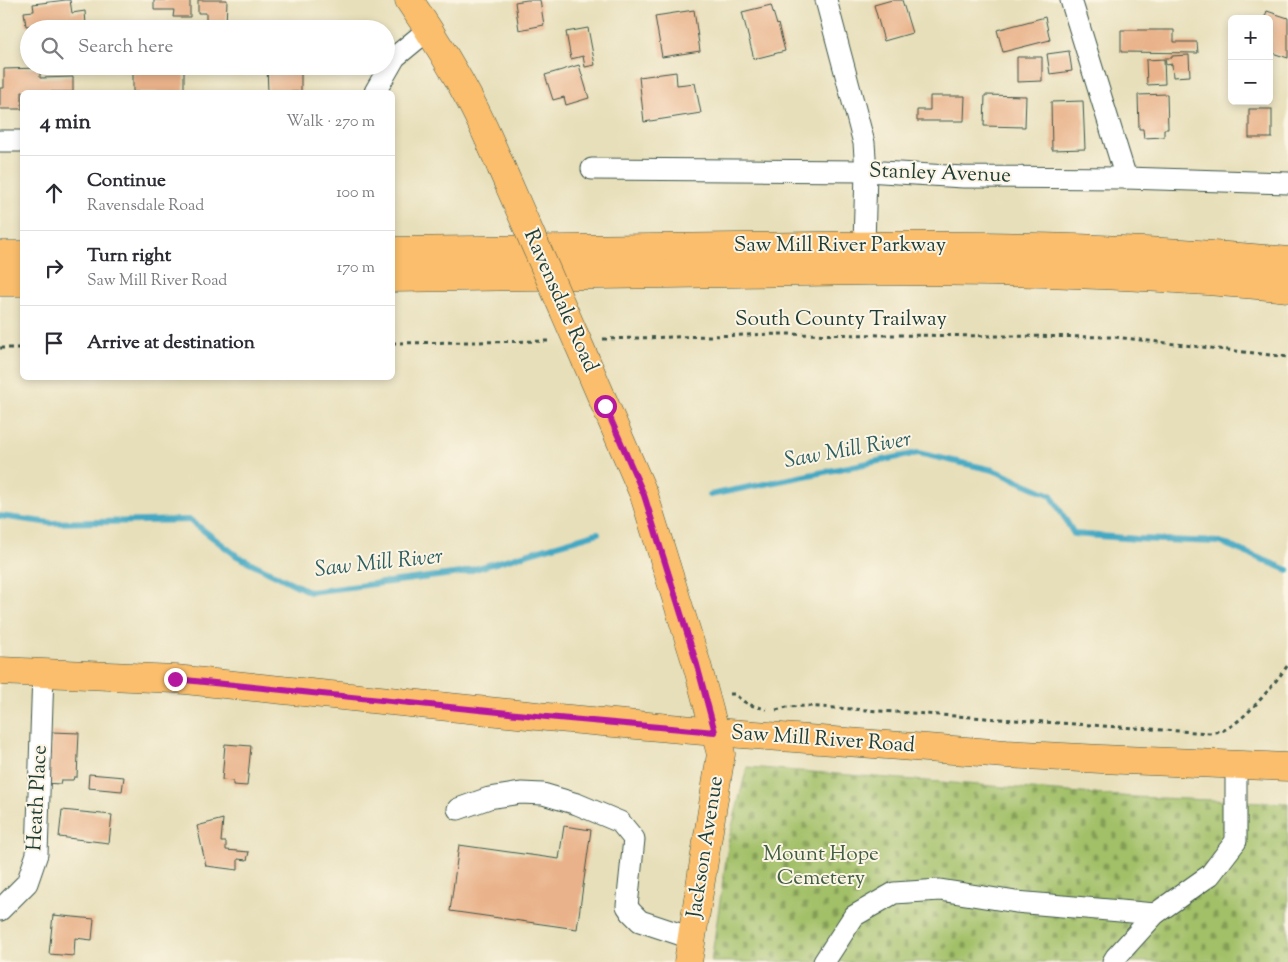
<!DOCTYPE html>
<meta charset="utf-8">
<style>
:root{--surface:#fff;--page:#f7f7f7;--text:#2b2b33;--muted:#7c7c81;--line:#e1e1e2}
body{margin:0;font-family:"Sorts Mill Goudy",serif;background:var(--page);color:var(--text)}
.controls{position:absolute;right:15px;top:15px;display:grid;overflow:hidden;border-radius:8px;box-shadow:0 2px 8px #0003}
.controls button{width:45px;height:45px;display:grid;place-items:center;padding:0;border:0;border-bottom:1px solid var(--line);background:var(--surface);color:var(--text);font:25px sans-serif}
.stop{position:absolute;width:15px;height:15px;margin:-11px;border:4px solid #b5179e;border-radius:50%;background:#fff}
.stop.end{background:#b5179e;border-color:#fff;box-shadow:0 1px 5px #0008}
.list{margin:0;padding:0;list-style:none}
h2{display:flex;justify-content:space-between;align-items:center;height:65px;margin:0;padding:0 20px;font-size:21px}
h2 small{font-size:16px;font-weight:400;color:var(--muted)}
.list li{display:grid;grid-template-columns:32px 1fr auto;gap:15px;align-items:center;box-sizing:border-box;height:75px;padding:0 20px;border-top:1px solid var(--line)}
.list b{display:block;font-size:19px;white-space:nowrap}
.list p{margin:0;font-size:16px;white-space:nowrap;color:var(--muted)}
.list em{font-size:16px;font-style:normal;color:var(--muted)}
.icon{flex:none;width:28px;height:28px;fill:none;stroke:currentColor;stroke-width:2;stroke-linecap:round;stroke-linejoin:round}
.map{position:relative;flex:none;width:1288px;height:962px;overflow:hidden}
.search{position:absolute;background:var(--surface);box-shadow:0 2px 8px #0003;left:20px;top:20px;width:375px;height:55px;display:flex;align-items:center;gap:12px;box-sizing:border-box;padding:0 18px;border-radius:28px;color:var(--muted);font-size:19px}
.panel{position:absolute;background:var(--surface);box-shadow:0 2px 8px #0003;left:20px;top:90px;width:375px;height:290px;border-radius:8px}
.map>svg:first-child{display:block}
.cemetery{fill:url(#cemetery-stones);stroke:#607e4e}
.lines{fill:none;stroke-linecap:round;stroke-linejoin:round}
.stream{stroke:#43a8c3;stroke-width:6}
.building{fill:#e9b28a}
.minor-casing{stroke:#3d5548;stroke-width:23}
.major-casing{stroke:#3d5548;stroke-width:29}
.highway-casing{stroke:#3d5548;stroke-width:29}
.path{stroke:#3d5548;stroke-width:3;stroke-dasharray:4 4;stroke-linecap:butt}
.minor{stroke:#fff;stroke-width:21}
.major{stroke:#fabe6d;stroke-width:28}
.highway{stroke:#fabe6d;stroke-width:28}
.major-bridge-casing{stroke:#3d5548;stroke-width:29;stroke-linecap:butt}
.major-bridge{stroke:#fabe6d;stroke-width:28}
.route{stroke:#b5179e;stroke-width:6}
.labels{text-anchor:middle;dominant-baseline:central;stroke-width:4;stroke-linejoin:round;paint-order:stroke}
.street-label{font-size:21px;fill:#1f3d34;stroke:#fcf5e5}
.park-label{font-size:21px;fill:#405e41;stroke:#fcf5e5}
.water-label{font-size:22px;font-style:italic;fill:#2a5d5f;stroke:#fcf5e5}
</style>
<div class="map">
<svg width="1288" height="962" viewBox="0 0 1288 962">
<defs>
<pattern id="cemetery-stones" width="16" height="16" patternUnits="userSpaceOnUse" patternTransform="scale(1.25)"><rect width="16" height="16" fill="#a2c068"/><path d="M2 7V4a2 2 0 0 1 4 0v3zM10 15v-3a2 2 0 0 1 4 0v3z" fill="#839d56"/></pattern>
</defs>
<rect width="100%" height="100%" fill="#fcf5e5"/>
<filter id="ink" filterUnits="userSpaceOnUse"><feTurbulence type="fractalNoise" baseFrequency=".02" numOctaves="2"/><feDisplacementMap in="SourceGraphic" scale="10" xChannelSelector="R" yChannelSelector="G"/><feConvolveMatrix kernelMatrix="1 2 1 2 8 2 1 2 1" color-interpolation-filters="sRGB"/></filter>
<filter id="wash" filterUnits="userSpaceOnUse"><feTurbulence type="fractalNoise" baseFrequency=".0096" numOctaves="4" result="noise"/><feDisplacementMap in="SourceGraphic" scale="20" xChannelSelector="R" yChannelSelector="G"/><feGaussianBlur stdDeviation="1.12" result="paint"/><feColorMatrix in="noise" values="0 0 0 0 0 0 0 0 0 0 0 0 0 0 0 0 0 1.4 0 .05"/><feComposite in="paint" operator="in"/></filter>
<g filter="url(#wash)">
<rect width="100%" height="100%" fill="#e7dfba"/>
<path class="cemetery" d="M747,767L1133,797L1288,803V962H711L729,839Z"/>
<g class="lines">
<g class="stream">
<path d="M710,495L918,453L993,470L1051,495L1074,534L1137,539L1220,542L1288,570"/>
<path d="M0,516L51,523L190,520L237,556L310,592L461,573L598,533"/>
</g>
</g>
<g id="blocks">
<g class="building">
<path d="M66,0H70L72,13L85,11L86,25L55,29H50L49,26L36,27V25L26,26L24,12L34,11L33,4Z"/>
<path d="M154,0H190V17H173L174,10H154Z"/>
<path d="M198,0H227L226,27L206,26V13H198Z"/>
<path d="M527,0H540L544,25L519,30L515,2Z"/>
<path d="M892,0H902L912,33L884,41L874,5Z"/>
<path d="M771,5L777,25L778,24L785,51L754,59L742,12Z"/>
<path d="M694,10L700,51L662,57L655,16Z"/>
<path d="M1267,11L1288,18V58L1269,52V19H1264Z"/>
<path d="M1045,17L1050,40L1003,52L997,30Z"/>
<path d="M588,28L595,65L585,67L583,56L571,59L566,32Z"/>
<path d="M1121,30H1174V42H1197L1198,53L1121,52Z"/>
<path d="M1069,51L1072,71L1050,74L1047,54Z"/>
<path d="M1189,55L1190,76L1173,77L1172,64L1166,65L1165,58H1172V56Z"/>
<path d="M1017,57H1042V81L1017,82Z"/>
<path d="M1164,59L1165,84L1147,85L1146,60Z"/>
<path d="M579,65L589,98L566,105L564,97L553,100L545,75Z"/>
<path d="M301,66V92H268L267,67Z"/>
<path d="M40,68V78L73,77V92H22V109H0V88H4V69Z"/>
<path d="M184,69V92H133V70Z"/>
<path d="M676,72L677,85L695,83L701,113L644,122L639,77Z"/>
<path d="M1167,94L1168,129H1164V137L1144,138L1143,129H1139L1138,95Z"/>
<path d="M985,95L1026,96L1025,127L984,126Z"/>
<path d="M930,96H965L964,121H917V110H930Z"/>
<path d="M1083,101L1085,149L1052,150L1051,102Z"/>
<rect x="1249" y="109" width="23" height="29"/>
<path d="M52,732L79,733L77,777H74L73,780H61L60,784L45,783L51,752Z"/>
<path d="M225,744L251,746L247,786L233,785V781L222,780Z"/>
<path d="M89,774L124,777L122,791L88,788Z"/>
<path d="M62,810L112,815L109,843L59,837Z"/>
<path d="M223,819L221,842H226V850L249,852L247,860L238,859V870L206,866L197,826Z"/>
<path d="M564,826L591,830L577,929L450,911L459,845L559,859Z"/>
<path d="M53,915L94,919L92,940L75,938L74,956L49,954Z"/>
</g>
</g>
</g>
<g filter="url(#ink)">
<use href="#blocks" fill-opacity="0" stroke="#3d5548" stroke-width="1"/>
<g class="lines">
<defs>
<g id="minor">
<path d="M826,0L864,143L866,171L864,245"/>
<path d="M1071,0L1126,178"/>
<path d="M375,92L395,57L429,29"/>
<path d="M0,141H22"/>
<path d="M592,169L866,171L963,177L1126,178L1288,183"/>
<path d="M458,809L489,798L521,793L543,794L577,804L620,822L634,839L627,906L631,912L640,921L691,938"/>
<path d="M0,910L27,883L37,854L43,673"/>
<path d="M824,962L854,916L894,893L940,890L1016,902L1155,914"/>
<path d="M1113,962L1116,957L1155,914L1210,875L1236,841V764"/>
</g>
<g id="major">
<path d="M409,0C432,34 453,68 472,104C483,125 492,146 501,167"/>
<path d="M586,361L644,495L697,665L721,754L688,962"/>
<path d="M0,671L175,679L547,717L715,732L1006,754L1101,759L1288,767"/>
</g>
<g id="highway">
<path d="M392,251C507,250 621,248 735,247C919,244 1104,244 1288,261"/>
<path d="M0,255H22"/>
<path d="M392,278L868,271C1008,271 1149,274 1288,288"/>
<path d="M0,282H22"/>
</g>
</defs>
<use href="#minor" class="minor-casing"/>
<use href="#major" class="major-casing"/>
<use href="#highway" class="highway-casing"/>
<g class="path">
<path d="M603,339L780,334L1115,337L1288,357"/>
<path d="M392,343L552,341"/>
<path d="M0,348H22"/>
<path d="M730,694H735C745,705 753,706 767,709"/>
<path d="M776,710L787,707L806,706L1209,733C1214,732 1219,732 1224,730C1246,720 1274,684 1288,665"/>
</g>
<use href="#minor" class="minor"/>
<use href="#major" class="major"/>
<use href="#highway" class="highway"/>
<defs>
<path id="major-bridge" d="M501,167L586,361"/>
</defs>
<use href="#major-bridge" class="major-bridge-casing"/>
<use href="#major-bridge" class="major-bridge"/>
</g>
</g>
<g class="lines" filter="url(#ink)">
<path class="route" d="M175,679L547,717L715,732L697,665L644,495L605,406"/>
</g>
<g class="labels">
<g class="street-label">
<text transform="translate(940 174) rotate(2)">Stanley Avenue</text>
<text x="840" y="246">Saw Mill River Parkway</text>
<text transform="translate(560 301) rotate(66)">Ravensdale Road</text>
<text x="841" y="320">South County Trailway</text>
<text transform="translate(823 740) rotate(4)">Saw Mill River Road</text>
<text transform="translate(38 798) rotate(-87)">Heath Place</text>
<text transform="translate(706 847) rotate(-81)">Jackson Avenue</text>
</g>
<g class="park-label">
<text x="821" y="855">Mount Hope<tspan x="821" dy="24">Cemetery</tspan></text>
</g>
<g class="water-label">
<text transform="translate(848 451) rotate(-10)">Saw Mill River</text>
<text transform="translate(379 564) rotate(-6)">Saw Mill River</text>
</g>
</g>
</svg>
<div class="controls">
<button>+</button>
<button>−</button>
</div>
<div class="stop" style="left:605px;top:406px"></div>
<div class="stop end" style="left:175px;top:679px"></div>
<div class="search"><svg class="icon" aria-label="search" viewBox="0 0 24 24"><circle cx="10" cy="10" r="6"/><path d="M15 15l6 6"/></svg>Search here</div>
<section class="panel">
<h2>4 min<small>Walk · 270 m</small></h2>
<ul class="list">
<li><svg class="icon" aria-label="ahead" viewBox="0 0 24 24"><path d="M12 20V5M6 11l6-6 6 6"/></svg><div><b>Continue</b><p>Ravensdale Road</p></div><em>100 m</em></li>
<li><svg class="icon" aria-label="right" viewBox="0 0 24 24"><path d="M7 20v-9h11M14 6l5 5-5 5"/></svg><div><b>Turn right</b><p>Saw Mill River Road</p></div><em>170 m</em></li>
<li><svg class="icon" aria-label="arrive" viewBox="0 0 24 24"><path d="M6 21V4h12l-3 4 3 4H6"/></svg><div><b>Arrive at destination</b></div></li>
</ul>
</section>
</div>
